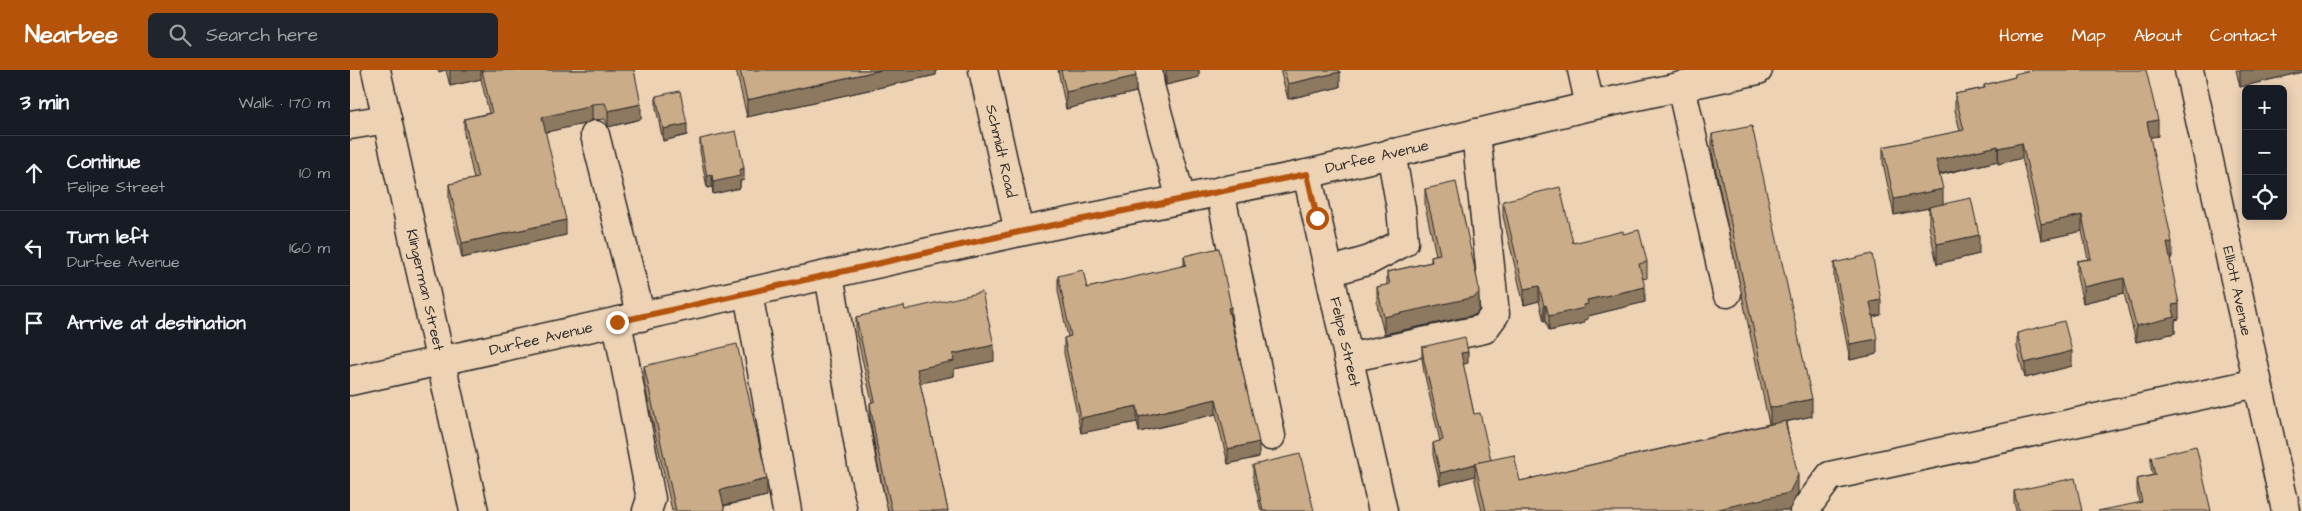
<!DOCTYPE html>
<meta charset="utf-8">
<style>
:root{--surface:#171b24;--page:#20242c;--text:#f1f3f6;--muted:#9ea1a6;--line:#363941;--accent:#b45309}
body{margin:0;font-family:"Architects Daughter",sans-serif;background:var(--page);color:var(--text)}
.controls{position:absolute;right:15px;top:15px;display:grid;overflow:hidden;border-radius:8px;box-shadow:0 2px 12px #0003}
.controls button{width:45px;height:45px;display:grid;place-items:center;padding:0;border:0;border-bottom:1px solid var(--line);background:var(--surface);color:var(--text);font:25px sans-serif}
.stop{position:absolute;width:15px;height:15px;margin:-11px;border:4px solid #b45309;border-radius:50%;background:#fff}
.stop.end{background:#b45309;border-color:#fff;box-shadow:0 1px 5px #0008}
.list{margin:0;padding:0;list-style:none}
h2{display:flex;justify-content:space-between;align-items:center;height:65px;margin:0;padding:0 20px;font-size:21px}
h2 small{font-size:16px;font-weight:400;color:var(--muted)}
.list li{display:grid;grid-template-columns:32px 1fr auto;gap:15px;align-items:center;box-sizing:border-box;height:75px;padding:0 20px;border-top:1px solid var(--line)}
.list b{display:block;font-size:19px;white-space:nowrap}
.list p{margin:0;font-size:16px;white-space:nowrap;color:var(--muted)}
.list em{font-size:16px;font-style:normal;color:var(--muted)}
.icon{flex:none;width:28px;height:28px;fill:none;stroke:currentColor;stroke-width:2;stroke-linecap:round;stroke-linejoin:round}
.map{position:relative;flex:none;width:1952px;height:441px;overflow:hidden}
header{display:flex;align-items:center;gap:30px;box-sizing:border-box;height:70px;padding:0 25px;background:var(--accent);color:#fff}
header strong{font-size:24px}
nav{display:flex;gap:28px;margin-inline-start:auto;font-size:18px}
.search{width:350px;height:45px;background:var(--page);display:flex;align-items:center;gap:12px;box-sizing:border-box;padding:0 18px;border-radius:8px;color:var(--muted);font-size:19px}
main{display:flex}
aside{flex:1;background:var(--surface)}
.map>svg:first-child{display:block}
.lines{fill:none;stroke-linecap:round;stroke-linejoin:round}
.minor-casing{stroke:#2b2b2b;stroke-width:31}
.major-casing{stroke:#2b2b2b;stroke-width:31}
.minor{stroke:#edd2b4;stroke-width:28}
.major{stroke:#edd2b4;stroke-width:28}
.wall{fill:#ae9476;stroke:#2b2b2b}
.shaded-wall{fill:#8d7860;stroke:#2b2b2b}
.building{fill:#caac89;stroke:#2b2b2b}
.route{stroke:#b45309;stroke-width:6}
.labels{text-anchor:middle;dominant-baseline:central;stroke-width:4;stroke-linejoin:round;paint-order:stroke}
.street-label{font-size:15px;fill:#2b2b2b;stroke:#edd2b4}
</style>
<header>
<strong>Nearbee</strong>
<div class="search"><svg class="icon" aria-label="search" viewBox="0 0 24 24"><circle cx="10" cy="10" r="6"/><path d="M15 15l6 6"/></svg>Search here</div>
<nav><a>Home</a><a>Map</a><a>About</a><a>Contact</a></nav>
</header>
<main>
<aside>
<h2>3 min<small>Walk · 170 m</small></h2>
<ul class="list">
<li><svg class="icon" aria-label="ahead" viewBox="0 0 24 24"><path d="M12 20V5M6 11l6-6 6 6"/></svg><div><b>Continue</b><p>Felipe Street</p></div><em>10 m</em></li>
<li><svg class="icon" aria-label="left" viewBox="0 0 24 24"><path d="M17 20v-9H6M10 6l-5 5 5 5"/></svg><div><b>Turn left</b><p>Durfee Avenue</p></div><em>160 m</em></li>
<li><svg class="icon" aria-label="arrive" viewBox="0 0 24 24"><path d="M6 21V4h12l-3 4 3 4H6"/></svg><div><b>Arrive at destination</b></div></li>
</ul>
</aside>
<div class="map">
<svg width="1952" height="441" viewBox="0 0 1952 441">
<rect width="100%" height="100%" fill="#edd2b4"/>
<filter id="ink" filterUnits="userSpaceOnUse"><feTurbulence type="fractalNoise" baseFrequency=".02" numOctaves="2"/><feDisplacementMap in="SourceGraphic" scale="10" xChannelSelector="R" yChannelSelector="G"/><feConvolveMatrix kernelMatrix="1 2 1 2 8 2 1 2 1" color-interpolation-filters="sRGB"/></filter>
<g filter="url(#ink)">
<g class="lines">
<defs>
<g id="minor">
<path d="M26,0L124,441"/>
<path d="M633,0L669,162"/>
<path d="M798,0L800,16L831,129"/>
<path d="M1232,0L1240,36"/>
<path d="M1839,0L1936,441"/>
<path d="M1331,16L1377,223"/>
<path d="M0,55L37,49"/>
<path d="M245,65L291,247"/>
<path d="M957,104L1033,441"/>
<path d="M870,121L921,366"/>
<path d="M979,202L1020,190L1054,172L1051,138L1041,83"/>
<path d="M479,205L512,394L523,441"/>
<path d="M398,223L437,441"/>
<path d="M267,252L301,429L297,441"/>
<path d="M998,288L1134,259L1145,244L1126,63"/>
<path d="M1454,441L1480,406L1907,313"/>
</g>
<path id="major" d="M0,311L669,162L957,104L1240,36L1408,0"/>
</defs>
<use href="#minor" class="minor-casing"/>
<use href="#major" class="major-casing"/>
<use href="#minor" class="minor"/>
<use href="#major" class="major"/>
</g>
<g class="wall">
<path d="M88,0H284L291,49L258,57L255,49L242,50L234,54L195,62L216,165L112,188L99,130V114L124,109L114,64V49L139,43L131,9L100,16L96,0L89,2Z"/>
<path d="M386,0H586V5L397,47Z"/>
<path d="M708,0H785L786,22L716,39Z"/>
<path d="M813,0H849V7L816,15Z"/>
<path d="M930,0H989L990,17L938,29Z"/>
<path d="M1886,0H1952V2L1890,17Z"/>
<path d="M1665,4L1808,66L1800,67L1822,188H1820L1829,249L1825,250V263L1786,272L1774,223L1733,233L1727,207V191L1738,189L1732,161L1691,170L1672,88L1648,94V91L1590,105L1593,134L1629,184L1587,194L1579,156V138L1544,145L1533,93V77L1610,61L1605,40V24L1634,18V15L1665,7Z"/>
<path d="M306,26L337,65L313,71L306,38Z"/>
<path d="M1362,64L1462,346L1436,352L1448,423L1439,440L1132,441L1125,411V406L1090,415L1083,385V373L1090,371L1074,302L1072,288V277L1118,293L1113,294L1124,344L1141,390L1170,411L1419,354L1362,82Z"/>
<path d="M350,69L394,110L390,111V118L363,124L362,117L357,118L350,81Z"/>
<path d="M1075,119L1129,240L1125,245L1034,264L1027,234V217L1037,215V202L1081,192V186L1086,185L1075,136Z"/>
<path d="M1153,131L1223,173L1273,164L1297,192V208L1292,209L1295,232L1238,246V249L1234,250V253L1199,261L1196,251H1194L1189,231L1174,235L1153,146Z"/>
<path d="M834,186L881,253L909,387L878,394L866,344L789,362L787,352L731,363L714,283V268L718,267L708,221V206L737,218L834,196Z"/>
<path d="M1484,193L1531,245L1523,247L1527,284L1500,290L1484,208Z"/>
<path d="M555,240L644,291L604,299V306L570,313L598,441H538L527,391L520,348V333L522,332L506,262V247Z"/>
<path d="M1667,263L1722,296L1675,308L1667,278Z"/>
<path d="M294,296L417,426L374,436L375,441H322L294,312Z"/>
<path d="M1801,387L1861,441L1789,432L1787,420V409L1803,405L1801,398Z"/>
<path d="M903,395L964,441H911L903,407Z"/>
<path d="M1664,421L1732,441H1666L1664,432Z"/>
</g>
<g class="shaded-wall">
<path d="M100,0H131V9L100,16Z"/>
<path d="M531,0H586V5L397,47V30Z"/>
<path d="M816,0H849V7L816,15Z"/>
<path d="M1890,0H1952V2L1890,17Z"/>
<path d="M990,2V17L938,29V14Z"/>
<path d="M786,6V22L716,39V22Z"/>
<path d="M242,34V50L234,54L192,63V47Z"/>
<path d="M291,34V49L258,57V41Z"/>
<path d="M1808,50V66L1797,68V52Z"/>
<path d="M337,54V65L313,71V59Z"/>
<path d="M1672,73V88L1648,94V78Z"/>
<path d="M1648,76V91L1586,105V90Z"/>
<path d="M394,98V110L390,111V118L363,124V112L389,100Z"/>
<path d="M362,105V117L357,118V106Z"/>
<path d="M1593,119V135L1544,145V129Z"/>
<path d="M1732,145V161L1691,170V154Z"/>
<path d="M216,150V165L112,188V173Z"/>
<path d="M1629,165V184L1587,194V174Z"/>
<path d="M1822,172V188L1817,189V173Z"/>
<path d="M1774,208V223L1733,233V217Z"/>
<path d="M1189,216V231L1174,235V219Z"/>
<path d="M1295,217V232L1238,246V249L1234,250V253L1199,261V246L1234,235L1237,230Z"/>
<path d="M1129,222V240L1125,245L1034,264V247Z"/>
<path d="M1531,230V245L1520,247V232Z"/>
<path d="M1829,234V249L1825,250V263L1786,272V256L1822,235Z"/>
<path d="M1196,235V251H1194V236Z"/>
<path d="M881,237V253L878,238Z"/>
<path d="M1527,269V284L1500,290V274Z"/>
<path d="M644,275V291L604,299V306L567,314V299L603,284Z"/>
<path d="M1722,281V296L1675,308V293Z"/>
<path d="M1118,282V293L1111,295V283Z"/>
<path d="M866,329V344L789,362V347Z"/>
<path d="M1462,329V346L1420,355V338Z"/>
<path d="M787,336V352L731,363V348Z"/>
<path d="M909,372V387L878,394V379Z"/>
<path d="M1125,394V406L1090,415V403Z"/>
<path d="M1448,405V423L1439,440L1360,441Z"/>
<path d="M417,409V426L370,436V420Z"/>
</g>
<g class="building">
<path d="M132,0H284L291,34L258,41L255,33L242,34L234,38L192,47L216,150L112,173L99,114L128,108L114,49L142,43Z"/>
<path d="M390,0H531L397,30Z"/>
<path d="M711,0H785L786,6L716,22Z"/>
<path d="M934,0H989L990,2L938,14Z"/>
<path d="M1681,0H1796L1808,50L1797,52L1822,172L1817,173L1829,234L1822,235L1825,247L1786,256L1774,208L1733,217L1727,191L1741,189L1732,145L1691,154L1672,73L1648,78V76L1586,90L1593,119L1544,129L1533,77L1614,60L1605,24L1635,18L1634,15L1665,7V4Z"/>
<path d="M330,21L337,54L313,59L306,26Z"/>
<path d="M1402,56L1462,329L1420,338L1362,64Z"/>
<path d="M386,61L394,98L389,100L390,106L363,112L362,105L357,106L350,69Z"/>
<path d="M1106,112L1128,213L1129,222L1125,227L1034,247L1027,217L1040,214L1037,202L1082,192L1081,186L1090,184L1075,119Z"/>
<path d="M1210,117L1223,173L1273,161V164L1289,160L1297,192L1289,194L1295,217L1237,230L1238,234L1234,235V238L1199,246L1196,235L1194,236L1189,216L1174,219L1153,131Z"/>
<path d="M1621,128L1629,165L1587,174L1579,137Z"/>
<path d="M869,178L881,237L878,238L909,372L878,379L866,329L789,347L787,336L731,348L714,268L721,266L708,206L733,200L737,218L836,195L834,186Z"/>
<path d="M1522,184L1531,230L1520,232L1527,269L1500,274L1484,193Z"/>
<path d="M632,222L644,275L603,284L604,291L567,299L598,441H542L527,376L520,333L525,331L506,247L554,236L555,240Z"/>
<path d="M1714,251L1722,281L1675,293L1667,263Z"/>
<path d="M1115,267L1118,282L1111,283L1124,344L1130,343L1141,390L1125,393V394L1090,403L1083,373L1093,370L1074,291L1072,277Z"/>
<path d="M387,274L417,409L370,420L375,441H326L294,296Z"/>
<path d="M1435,351L1448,405L1439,423L1360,441H1136L1125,393L1164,385L1170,411Z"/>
<path d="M1846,376L1861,441H1748L1792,432L1787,409L1805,405L1801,387Z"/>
<path d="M950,384L964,441H913L903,395Z"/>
<path d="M1725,408L1732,441H1669L1664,421Z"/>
</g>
</g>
<g class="lines" filter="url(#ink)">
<path class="route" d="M267,252L669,162L957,104L967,148"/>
</g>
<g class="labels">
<g class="street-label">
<text transform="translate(651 81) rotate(77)">Schmidt Road</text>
<text transform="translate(1027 87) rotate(-13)">Durfee Avenue</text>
<text transform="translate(75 220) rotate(77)">Klingerman Street</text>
<text transform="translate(1887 221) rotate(78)">Elliott Avenue</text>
<text transform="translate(191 269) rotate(-13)">Durfee Avenue</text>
<text transform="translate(995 272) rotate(77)">Felipe Street</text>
</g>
</g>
</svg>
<div class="controls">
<button>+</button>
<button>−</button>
<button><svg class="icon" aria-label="locate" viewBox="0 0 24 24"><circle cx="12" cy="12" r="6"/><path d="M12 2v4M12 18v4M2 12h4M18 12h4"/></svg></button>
</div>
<div class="stop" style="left:967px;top:148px"></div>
<div class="stop end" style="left:267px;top:252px"></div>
</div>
</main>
